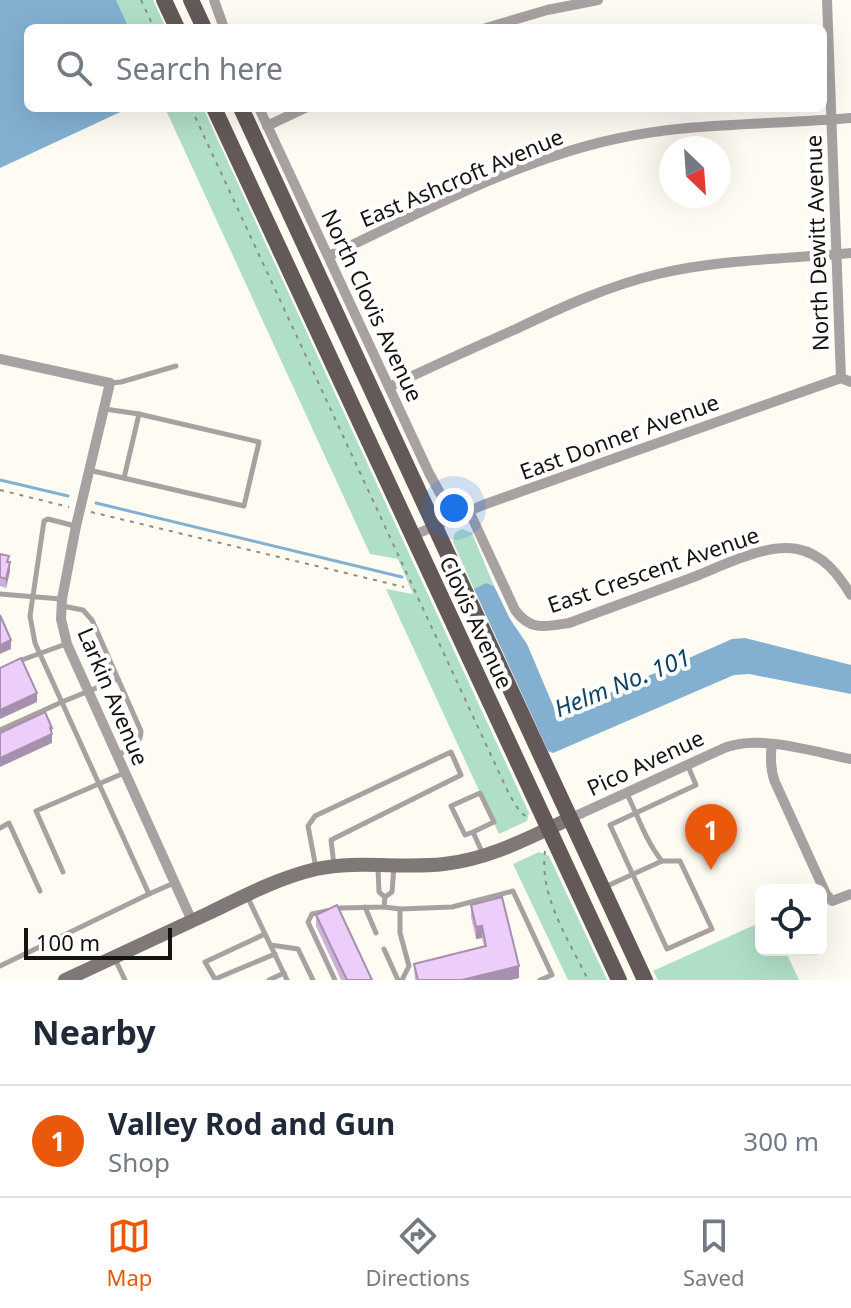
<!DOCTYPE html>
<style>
:root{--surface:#fff;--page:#f6f6f7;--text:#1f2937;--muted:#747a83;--line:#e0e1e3;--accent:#ea580c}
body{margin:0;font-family:"Noto Sans",sans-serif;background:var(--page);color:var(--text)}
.controls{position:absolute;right:24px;bottom:24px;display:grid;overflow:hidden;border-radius:12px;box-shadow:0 8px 32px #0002}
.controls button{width:72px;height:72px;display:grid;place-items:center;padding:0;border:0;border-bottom:2px solid var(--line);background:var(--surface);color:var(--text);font:40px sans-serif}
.compass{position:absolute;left:659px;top:136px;width:72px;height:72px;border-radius:50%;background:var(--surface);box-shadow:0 8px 32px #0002;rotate:155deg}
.scale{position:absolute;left:24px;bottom:20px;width:148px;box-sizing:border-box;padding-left:8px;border:4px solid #15130f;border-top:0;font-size:22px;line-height:28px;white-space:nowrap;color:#15130f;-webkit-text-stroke:6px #fff;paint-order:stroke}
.you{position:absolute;left:454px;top:508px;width:28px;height:28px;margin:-20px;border:6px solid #fff;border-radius:50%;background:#1a73e8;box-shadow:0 0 0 12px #1a73e833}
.badge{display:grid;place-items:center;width:52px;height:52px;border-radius:50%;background:var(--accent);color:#fff;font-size:26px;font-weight:700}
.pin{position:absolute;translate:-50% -66px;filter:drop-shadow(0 2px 4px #0008)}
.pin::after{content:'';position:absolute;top:42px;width:28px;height:24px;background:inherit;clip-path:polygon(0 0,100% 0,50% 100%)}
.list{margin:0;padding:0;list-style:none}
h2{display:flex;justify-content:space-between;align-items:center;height:104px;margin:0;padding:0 32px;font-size:34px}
h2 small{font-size:26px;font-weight:400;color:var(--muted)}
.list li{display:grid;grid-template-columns:52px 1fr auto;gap:24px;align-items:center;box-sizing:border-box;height:112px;padding:0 32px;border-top:2px solid var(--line)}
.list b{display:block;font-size:30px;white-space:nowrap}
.list p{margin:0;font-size:26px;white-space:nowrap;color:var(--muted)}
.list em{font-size:26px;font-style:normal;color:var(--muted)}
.icon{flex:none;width:44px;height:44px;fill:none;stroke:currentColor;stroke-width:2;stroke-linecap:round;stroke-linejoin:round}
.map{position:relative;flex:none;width:851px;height:980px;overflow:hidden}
.search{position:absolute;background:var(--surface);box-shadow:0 8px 32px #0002;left:24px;right:24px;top:24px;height:88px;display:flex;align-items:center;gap:20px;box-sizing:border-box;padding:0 28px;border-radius:12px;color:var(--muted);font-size:30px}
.sheet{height:216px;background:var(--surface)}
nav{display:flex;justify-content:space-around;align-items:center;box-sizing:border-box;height:112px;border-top:2px solid var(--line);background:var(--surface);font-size:22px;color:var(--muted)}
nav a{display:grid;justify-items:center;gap:4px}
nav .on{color:var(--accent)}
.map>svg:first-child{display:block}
.green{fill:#b0dfc7}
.water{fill:#83b0d1}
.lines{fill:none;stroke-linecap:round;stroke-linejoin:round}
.stream{stroke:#83b0d1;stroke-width:3}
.path{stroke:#8e8c86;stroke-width:2;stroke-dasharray:4 6;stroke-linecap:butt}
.lane{stroke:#a8a1a1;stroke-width:5}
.street{stroke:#a8a1a1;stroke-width:10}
.secondary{stroke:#807777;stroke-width:14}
.primary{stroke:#645959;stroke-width:16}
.wall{fill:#ccb0d6}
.shaded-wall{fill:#a690ae}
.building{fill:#edcdf9;stroke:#a690ae;stroke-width:2}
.labels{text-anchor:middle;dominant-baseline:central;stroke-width:8;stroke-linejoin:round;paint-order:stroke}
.street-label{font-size:22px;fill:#15130f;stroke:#fff}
.water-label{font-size:24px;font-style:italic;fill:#0d4566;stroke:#fff}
</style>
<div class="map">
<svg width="851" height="980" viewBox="0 0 851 980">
<rect width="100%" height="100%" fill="#fefbf3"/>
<g class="green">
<path d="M116,0H153L166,28H129Z"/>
<path d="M165,108H203L529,813L527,821L499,834L386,589L413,594L398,559L370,554Z"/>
<path d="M462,529L472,533L494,586L486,584L474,589L453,542L455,533Z"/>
<path d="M539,852L549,856L607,980H568L513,864Z"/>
<path d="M761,922V950H785L799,980H658L653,971Z"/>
</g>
<g class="water">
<path d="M0,0H116L129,28H28V108H129L0,168Z"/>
<path d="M486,583L494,586L510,619L527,644L555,710L564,713L732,639L745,638L851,665V694L749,674L734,675L553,753L548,751L474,589Z"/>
</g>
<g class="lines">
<g class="stream">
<path d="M0,480L68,496"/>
<path d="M96,503L402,577"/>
</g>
<g class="path">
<path d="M141,0L154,28"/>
<path d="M191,108L509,794L520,812L528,818"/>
<path d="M0,490L69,507"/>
<path d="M91,512L404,587"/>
<path d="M545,851C539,897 569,940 588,980"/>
</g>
<g class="lane">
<path d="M111,383L121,382L176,366"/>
<path d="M89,470L244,506L259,442L139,414L105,409"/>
<path d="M124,478L139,414"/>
<path d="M0,594L61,599"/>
<path d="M62,606L83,610L92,620L141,731C141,746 129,749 117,755"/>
<path d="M19,661L66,644"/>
<path d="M0,730L62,702L118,679"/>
<path d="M627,794C638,816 646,842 662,861H680L712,929L667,949L610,825L696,785L688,766"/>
<path d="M0,828L9,823L40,891"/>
<path d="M473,832L494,822L480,793L451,806L465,835L473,832L482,852"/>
<path d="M316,868L308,826L315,816L451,752L461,775L331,840L334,865"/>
<path d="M378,869L379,892L385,897"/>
<path d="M63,872L36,811L124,773"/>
<path d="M607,886L662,861"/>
<path d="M149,894L174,883"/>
<path d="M247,896L287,980"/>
<path d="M365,907L376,933"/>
<path d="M384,907L400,909V933L409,966L402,980"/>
<path d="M400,909L452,907L513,891L552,975L540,980"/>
<path d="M271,945L298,949L313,980"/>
<path d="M384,949L398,980"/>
<path d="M115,959L125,980"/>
<path d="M0,966L149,894L35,643L30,616L44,521L48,519L75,526"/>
<path d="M215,979L205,962L265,934"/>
<path d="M215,979L275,954"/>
<path d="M269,980L284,973"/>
<path d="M335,980L308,922L312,914L341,908L384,907L385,897L392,892L394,866"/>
</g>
<g class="street">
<path d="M214,0L224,28"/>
<path d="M827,0L841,378L851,382"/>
<path d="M486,28L547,10L598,0"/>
<path d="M259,108L429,473L453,517"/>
<path d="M267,126L305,108"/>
<path d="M329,256C421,213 514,161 615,139C692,122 772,125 851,118"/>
<path d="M0,359L110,383L76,526L62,599L61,619L67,644L192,921"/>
<path d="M389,387C431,367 473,348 516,329C562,307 608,286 658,274C721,259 787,259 851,253"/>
<path d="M469,511L515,610C530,631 545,627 569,623C609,608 650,593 691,578C720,567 765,543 797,549C823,554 838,574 851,595"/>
<path d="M412,536L483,505L841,378"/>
<path d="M772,744C770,758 770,769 775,782L826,894L832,901L851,894"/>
<path d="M569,819L722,749C757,733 814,752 851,759"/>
</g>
<path class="secondary" d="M65,980C113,958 161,935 209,913C244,896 278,878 316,869C358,860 401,869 444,864C490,859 528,838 569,819"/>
<g class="primary">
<path d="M164,0L177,28"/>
<path d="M191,0L204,28"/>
<path d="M214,108L619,980"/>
<path d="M241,108L645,980"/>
</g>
</g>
<g class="wall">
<path d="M0,554L9,562L10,571L6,588L0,586Z"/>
<path d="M471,905L519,978L510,980H415L414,964L484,946L482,938L476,939L471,917Z"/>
<path d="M316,915L372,980H341L316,926Z"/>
</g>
<g class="shaded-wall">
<path d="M10,562V571L6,588V579Z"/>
<path d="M11,640V649L0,654V645Z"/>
<path d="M37,693V702L0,719V710Z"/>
<path d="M52,728V743L0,767V758Z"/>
<path d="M482,926V938L476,939V927Z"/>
<path d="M519,966V978L510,980H462Z"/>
</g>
<g class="building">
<path d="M0,554L9,556L7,562H10L6,579L0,577Z"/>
<path d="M0,615L11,640L0,645Z"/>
<path d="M21,658L37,693L0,710V668Z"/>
<path d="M45,712L52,728H50L52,734L0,758V733Z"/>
<path d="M502,897L519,966L462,980H418L414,964L486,946L482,926L476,927L471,905Z"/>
<path d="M337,905L372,980H347L316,915Z"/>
</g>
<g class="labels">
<g class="street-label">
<text transform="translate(461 177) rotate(-23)">East Ashcroft Avenue</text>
<text transform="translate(816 243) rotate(-92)">North Dewitt Avenue</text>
<text transform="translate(373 305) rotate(65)">North Clovis Avenue</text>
<text transform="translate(619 436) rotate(-20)">East Donner Avenue</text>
<text transform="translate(653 569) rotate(-19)">East Crescent Avenue</text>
<text transform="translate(477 622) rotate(65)">Clovis Avenue</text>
<text transform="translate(114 696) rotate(67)">Larkin Avenue</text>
<text transform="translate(645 762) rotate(-25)">Pico Avenue</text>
</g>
<g class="water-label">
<text transform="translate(622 682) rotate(-22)">Helm No. 101</text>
</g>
</g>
</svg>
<div class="controls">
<button><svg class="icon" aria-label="locate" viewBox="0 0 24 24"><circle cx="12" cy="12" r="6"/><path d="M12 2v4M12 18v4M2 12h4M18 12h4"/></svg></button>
</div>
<svg class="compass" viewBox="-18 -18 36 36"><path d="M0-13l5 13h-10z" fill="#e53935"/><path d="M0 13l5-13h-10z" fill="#747a83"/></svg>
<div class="scale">100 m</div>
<div class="you"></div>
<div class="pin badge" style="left:711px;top:870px">1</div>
<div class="search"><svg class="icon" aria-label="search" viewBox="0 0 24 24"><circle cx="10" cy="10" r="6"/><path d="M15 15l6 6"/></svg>Search here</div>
</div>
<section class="sheet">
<h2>Nearby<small></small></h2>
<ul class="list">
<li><span class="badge">1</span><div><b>Valley Rod and Gun</b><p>Shop</p></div><em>300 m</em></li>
</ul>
</section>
<nav>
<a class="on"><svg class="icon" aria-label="map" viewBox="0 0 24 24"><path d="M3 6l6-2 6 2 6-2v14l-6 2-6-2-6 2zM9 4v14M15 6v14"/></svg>Map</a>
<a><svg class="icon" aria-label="directions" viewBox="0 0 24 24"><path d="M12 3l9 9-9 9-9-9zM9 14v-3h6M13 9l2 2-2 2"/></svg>Directions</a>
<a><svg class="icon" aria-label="saved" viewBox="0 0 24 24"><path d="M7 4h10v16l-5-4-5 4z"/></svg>Saved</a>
</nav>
